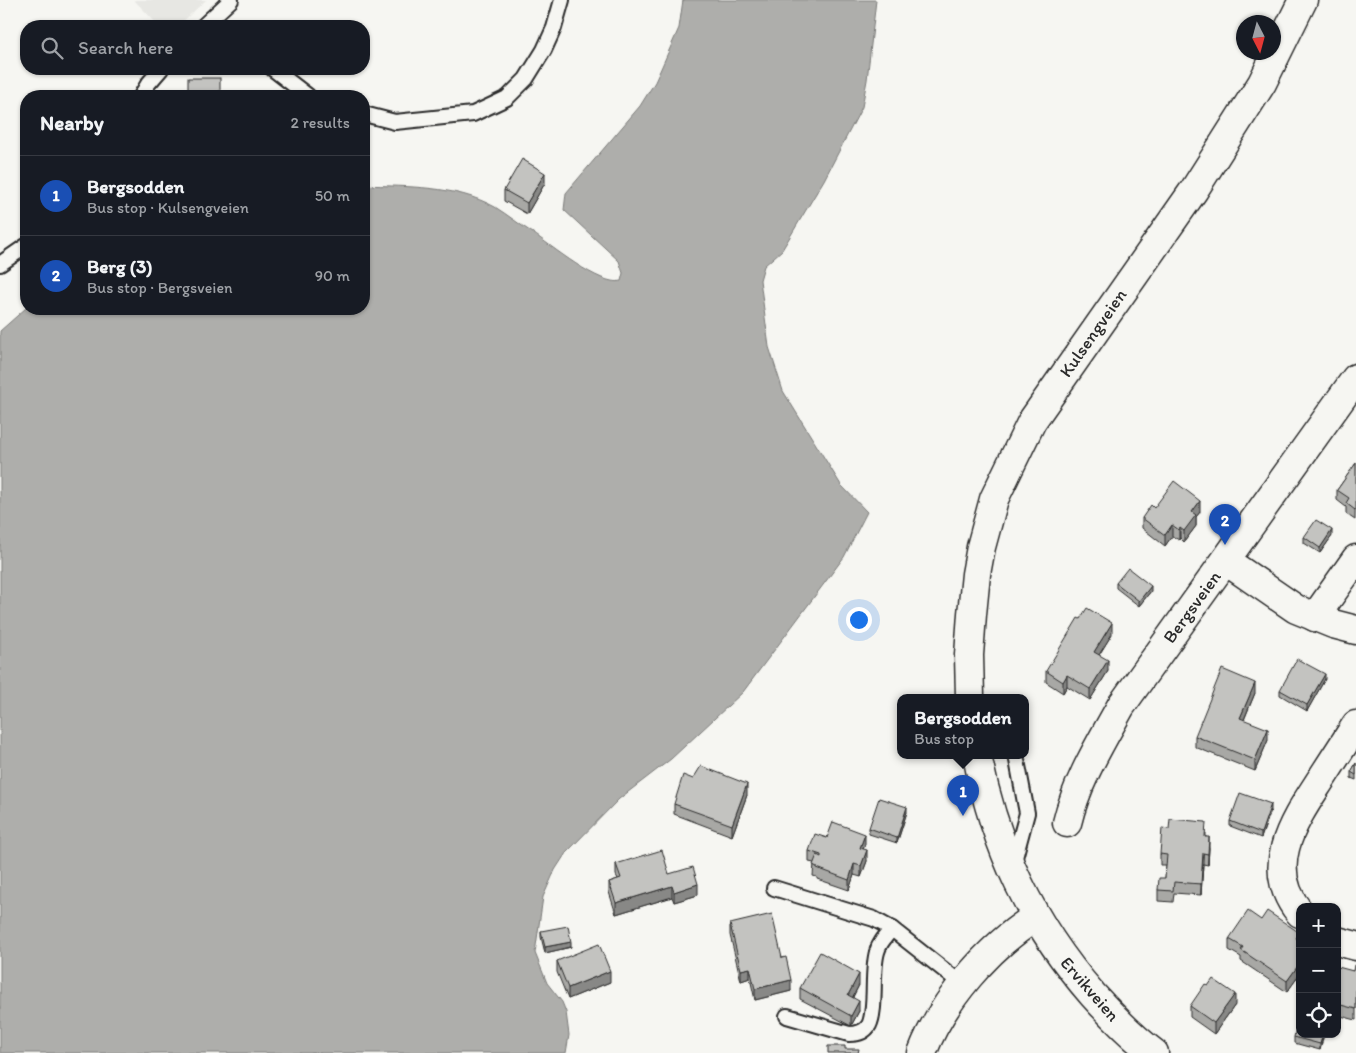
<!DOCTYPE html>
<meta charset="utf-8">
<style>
:root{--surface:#171b24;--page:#242831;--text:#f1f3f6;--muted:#9ea1a6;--line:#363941;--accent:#b45309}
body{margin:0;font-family:Itim,sans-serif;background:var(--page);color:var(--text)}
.controls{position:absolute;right:15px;bottom:15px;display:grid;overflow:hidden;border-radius:10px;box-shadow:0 1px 4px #0004}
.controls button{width:45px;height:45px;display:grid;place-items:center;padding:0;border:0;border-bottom:1px solid var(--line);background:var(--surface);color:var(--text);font:25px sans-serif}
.compass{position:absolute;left:1236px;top:15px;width:45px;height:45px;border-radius:50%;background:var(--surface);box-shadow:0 1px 4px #0004;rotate:174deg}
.you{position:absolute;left:858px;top:619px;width:18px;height:18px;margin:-12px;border:4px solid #fff;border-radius:50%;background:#1a73e8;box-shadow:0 0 0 8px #1a73e833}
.badge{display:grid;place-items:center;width:32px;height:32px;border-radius:50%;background:var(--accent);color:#fff;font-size:16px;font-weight:700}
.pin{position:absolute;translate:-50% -41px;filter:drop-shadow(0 1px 2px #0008)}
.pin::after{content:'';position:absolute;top:26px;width:18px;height:15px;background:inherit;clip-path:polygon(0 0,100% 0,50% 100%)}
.popup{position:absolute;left:897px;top:694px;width:132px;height:65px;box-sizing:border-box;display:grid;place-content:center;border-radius:10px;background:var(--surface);filter:drop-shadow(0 1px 4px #0005);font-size:16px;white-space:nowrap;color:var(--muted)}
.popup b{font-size:19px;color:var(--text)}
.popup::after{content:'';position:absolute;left:50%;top:100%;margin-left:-10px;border:10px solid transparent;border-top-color:var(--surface)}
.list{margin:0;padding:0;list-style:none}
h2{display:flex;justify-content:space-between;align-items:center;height:65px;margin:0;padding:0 20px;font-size:21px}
h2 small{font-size:16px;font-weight:400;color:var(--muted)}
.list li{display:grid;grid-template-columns:32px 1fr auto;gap:15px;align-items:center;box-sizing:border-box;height:80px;padding:0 20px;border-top:1px solid var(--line)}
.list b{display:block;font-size:19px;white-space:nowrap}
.list p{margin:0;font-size:16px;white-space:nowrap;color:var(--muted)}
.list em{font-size:16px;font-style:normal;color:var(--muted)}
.icon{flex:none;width:28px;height:28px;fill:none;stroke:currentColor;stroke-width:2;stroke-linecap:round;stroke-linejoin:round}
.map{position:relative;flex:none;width:1356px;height:1053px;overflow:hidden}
.search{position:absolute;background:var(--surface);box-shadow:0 1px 4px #0004;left:20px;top:20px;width:350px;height:55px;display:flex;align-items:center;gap:12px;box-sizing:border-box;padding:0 18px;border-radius:20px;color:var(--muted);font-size:19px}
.panel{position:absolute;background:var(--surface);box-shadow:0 1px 4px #0004;left:20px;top:90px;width:350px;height:225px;border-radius:20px}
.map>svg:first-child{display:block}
.built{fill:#e7e7e3}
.water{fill:#aeaeab;stroke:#7a7a78}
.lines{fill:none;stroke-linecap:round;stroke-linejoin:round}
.lane-casing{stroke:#2b2b2b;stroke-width:18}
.street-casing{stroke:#2b2b2b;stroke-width:31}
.secondary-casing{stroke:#2b2b2b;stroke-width:31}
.lane{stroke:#f6f6f2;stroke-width:14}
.street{stroke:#f6f6f2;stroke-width:28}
.secondary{stroke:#f6f6f2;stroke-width:28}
.wall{fill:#a8a8a5;stroke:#2b2b2b}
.shaded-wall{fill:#888886;stroke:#2b2b2b}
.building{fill:#c3c3c0;stroke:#2b2b2b}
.labels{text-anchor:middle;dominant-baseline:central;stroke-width:4;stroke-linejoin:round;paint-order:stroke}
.street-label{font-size:18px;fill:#2b2b2b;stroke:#f6f6f2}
</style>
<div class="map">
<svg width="1356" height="1053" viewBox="0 0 1356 1053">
<rect width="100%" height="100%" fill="#f6f6f2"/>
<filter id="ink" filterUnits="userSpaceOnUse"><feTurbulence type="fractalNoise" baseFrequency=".02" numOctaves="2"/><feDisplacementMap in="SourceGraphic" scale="10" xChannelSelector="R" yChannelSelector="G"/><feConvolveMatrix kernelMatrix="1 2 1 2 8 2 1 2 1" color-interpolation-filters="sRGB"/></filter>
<g filter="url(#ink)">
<path class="built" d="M134,0H206L178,26H159Z"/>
<path class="water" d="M683,0H876L867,80L862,107L824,180L782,250L764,266L760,280L769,347L783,391L841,485L867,512L844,557L743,692L671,759L619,799L566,853L555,870L543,897L535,953L547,983L562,1002L566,1012L569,1035L566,1053H0V331L26,308L364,309V185C408,187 455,185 495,207C508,215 520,225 533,233C550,245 601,287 621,281L623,273L619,261L564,210L566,193L640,106L655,82L679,28Z"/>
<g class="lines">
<defs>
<g id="lane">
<path d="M203,26L231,0"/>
<path d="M273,69L308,96"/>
<path d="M141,96L148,84L161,69"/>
<path d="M364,114L395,122L473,114L507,98L526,79L544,50L554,28L562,0"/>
<path d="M0,264L26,246"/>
<path d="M1013,865L1027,813L1016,755"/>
<path d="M774,888L874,919L892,929L963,985"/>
<path d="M787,1016L849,1034C856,1034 865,1032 869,1025C877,1009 871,972 877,952C879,943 886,936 892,929"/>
</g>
<g id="street">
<path d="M1226,561L1296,609L1333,624L1356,630"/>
<path d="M1315,617L1356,559"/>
<path d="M1067,823C1077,781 1100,744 1121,706L1356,378"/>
<path d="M1300,913C1263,868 1292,824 1318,784C1331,764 1343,745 1356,725"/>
<path d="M1337,941L1356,946"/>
<path d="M922,1053C942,1001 989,946 1036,917"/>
</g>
<g id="secondary">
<path d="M970,697L969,655L972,614L976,574L981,547L994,499L1032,421L1194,190L1262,83L1303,0"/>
<path d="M977,755C995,847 1031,924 1093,995C1112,1016 1131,1036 1154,1053"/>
</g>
</defs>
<use href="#lane" class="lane-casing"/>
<use href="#street" class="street-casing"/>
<use href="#secondary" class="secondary-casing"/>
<use href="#lane" class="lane"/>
<use href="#street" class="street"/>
<use href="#secondary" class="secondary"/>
</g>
<g class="wall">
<path d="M545,183L527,214L504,201V190Z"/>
<path d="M1356,463L1355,520L1346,514V507L1337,500V490Z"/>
<path d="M1154,508L1200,512L1196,517V526L1184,542L1180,538L1179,540L1172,536L1165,546L1142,528V518Z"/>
<path d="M1332,536L1320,553L1304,543V537Z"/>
<path d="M1116,583L1151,591L1139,606L1116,588Z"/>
<path d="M1112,634L1099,655L1108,671L1090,700L1067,686L1063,693L1046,682V671Z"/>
<path d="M1325,679L1307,711L1280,695V690Z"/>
<path d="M1255,693L1244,720L1268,740L1255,771L1195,747V736Z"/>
<path d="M1356,763V780L1351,778V772Z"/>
<path d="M747,795L732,836L674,814V804Z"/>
<path d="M1271,810L1261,838L1230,826V821Z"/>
<path d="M907,812L897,843L869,834V828Z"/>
<path d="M1206,833V837L1209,848L1208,865L1203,864L1201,895L1174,893L1173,902L1158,901V890L1165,878L1166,865H1160V854Z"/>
<path d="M827,838L865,844L863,849L867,861L861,877L854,875L849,890L817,879V877L813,876L814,863L809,862V851Z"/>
<path d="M616,864L669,874L698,895L674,902L672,897L616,914L609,892V882L618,879L616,875Z"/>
<path d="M1261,920L1300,933V974L1287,992L1241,961V957L1229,950V939Z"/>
<path d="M730,924L782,958L791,991L755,1000L750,978L741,981L730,935Z"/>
<path d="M541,931L571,947L545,953L541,937Z"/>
<path d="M557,961L610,982L568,999L557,972Z"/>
<path d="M1356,965V1020L1337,1015V970L1353,971Z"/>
<path d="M859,985L853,997L859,1011L851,1026L800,999V988Z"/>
<path d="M1235,1005L1214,1034L1190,1017V1006Z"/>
<path d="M1300,1034H1324L1320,1050L1294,1043V1037Z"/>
</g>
<g class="shaded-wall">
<path d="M545,173V183L527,214V203Z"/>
<path d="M1200,501V512L1196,517V526L1184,542V531L1192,512Z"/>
<path d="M1172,525V536L1165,546V535Z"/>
<path d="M1180,528V538L1179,540V530Z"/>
<path d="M1332,530V536L1320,553V548Z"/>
<path d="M1151,586V591L1139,606V601Z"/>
<path d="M1112,623V634L1094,663V652Z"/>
<path d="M1108,660V671L1090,700V689Z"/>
<path d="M1325,674V679L1307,711V705Z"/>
<path d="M1067,675V686L1063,693V682Z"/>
<path d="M1255,683V693L1240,729V718Z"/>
<path d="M1268,729V740L1255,771V760Z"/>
<path d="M747,784V795L732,836V825Z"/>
<path d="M1271,804V810L1261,838V833Z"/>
<path d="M907,807V812L897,843V838Z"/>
<path d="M865,834V844L860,859V848Z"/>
<path d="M1209,837V848L1208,865V854Z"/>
<path d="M867,850V861L861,877V866Z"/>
<path d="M1203,853V864L1201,895V884Z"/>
<path d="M854,864V875L849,890V880Z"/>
<path d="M698,884V895L674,902V892Z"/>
<path d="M672,886V897L616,914V903Z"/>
<path d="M1300,933V943L1296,938Z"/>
<path d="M571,942V947L545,953V947Z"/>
<path d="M1300,963V974L1287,992V981Z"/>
<path d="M750,968V978L741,981V970Z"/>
<path d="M610,971V982L568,999V988Z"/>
<path d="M859,974V985L848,1006V995Z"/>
<path d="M791,980V991L755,1000V989Z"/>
<path d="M1235,994V1005L1214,1034V1023Z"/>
<path d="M859,1001V1011L851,1026V1016Z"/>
<path d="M1323,1034H1324L1320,1050V1044Z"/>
</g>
<g class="building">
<rect x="188" y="78" width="32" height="18"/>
<path d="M522,159L545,173L527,203L504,190Z"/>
<path d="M1356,463V509L1355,510L1346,503L1349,498L1337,490Z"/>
<path d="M1174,481L1200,501L1192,512L1196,515L1184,531L1180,528L1179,530L1172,525L1165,535L1142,518L1151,505L1154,508Z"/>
<path d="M1316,520L1332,530L1320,548L1304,537Z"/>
<path d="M1128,568L1151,586L1139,601L1116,583Z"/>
<path d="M1087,608L1112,623L1094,652L1108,660L1090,689L1067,675L1063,682L1046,671L1078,618L1080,619Z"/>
<path d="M1297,659L1325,674L1307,705L1280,690Z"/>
<path d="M1222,669L1255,683L1240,718L1268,729L1255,760L1195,736Z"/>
<path d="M1356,763V775L1351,772Z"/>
<path d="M701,766L747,784L732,825L674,804L683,775L693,779Z"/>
<path d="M1240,793L1271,804L1261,833L1230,821Z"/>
<path d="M879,798L907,807L897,838L869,828Z"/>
<path d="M1170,819L1206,822L1205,837H1209L1208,854L1203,853L1201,884L1174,882L1173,891L1158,890L1159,878H1165L1167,855L1160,854L1162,828L1169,829Z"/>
<path d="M833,822L865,834L860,848L867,850L861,866L854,864L849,880L817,868V867L813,865L817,855L821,857V855L809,851L815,834L827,838Z"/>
<path d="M662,850L669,874L693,867L698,884L674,892L672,886L616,903L609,882L621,878L616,864Z"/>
<path d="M1248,911L1261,920L1267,911L1300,933L1296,938L1300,941V963L1287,981L1241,950L1243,947L1229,939Z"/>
<path d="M772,914L782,958L786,957L791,980L755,989L750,968L741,970L730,924Z"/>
<path d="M568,926L571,942L545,947L541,931Z"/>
<path d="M599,944L610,971L568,988L557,961Z"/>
<path d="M820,952L859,974L848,995L859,1001L851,1016L800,988Z"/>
<path d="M1354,965H1356V1009L1337,1004V970L1338,967L1353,971Z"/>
<path d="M1213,979L1235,994L1214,1023L1190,1006L1205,984L1208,986Z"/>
<path d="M1300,1012V1034H1323L1320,1044L1294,1037Z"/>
<path d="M828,1046H845V1049H859L858,1053H828Z"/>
</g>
</g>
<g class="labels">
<g class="street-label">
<text transform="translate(1093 333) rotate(-55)">Kulsengveien</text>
<text transform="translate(1192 607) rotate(-54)">Bergsveien</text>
<text transform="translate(1090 989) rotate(49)">Ervikveien</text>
</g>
</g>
</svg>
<div class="controls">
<button>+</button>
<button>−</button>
<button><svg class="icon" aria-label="locate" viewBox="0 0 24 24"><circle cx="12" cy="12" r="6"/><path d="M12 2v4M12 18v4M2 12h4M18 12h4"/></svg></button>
</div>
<svg class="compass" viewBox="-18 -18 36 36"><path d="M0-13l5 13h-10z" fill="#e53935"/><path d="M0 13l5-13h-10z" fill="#9ea1a6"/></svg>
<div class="you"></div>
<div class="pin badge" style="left:963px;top:816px;background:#1a4fb4">1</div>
<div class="popup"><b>Bergsodden</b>Bus stop</div>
<div class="pin badge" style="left:1225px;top:545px;background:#1a4fb4">2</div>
<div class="search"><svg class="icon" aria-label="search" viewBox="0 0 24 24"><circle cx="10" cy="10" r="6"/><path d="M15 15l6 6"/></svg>Search here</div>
<section class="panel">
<h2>Nearby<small>2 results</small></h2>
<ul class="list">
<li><span class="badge" style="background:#1a4fb4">1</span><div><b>Bergsodden</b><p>Bus stop · Kulsengveien</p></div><em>50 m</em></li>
<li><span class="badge" style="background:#1a4fb4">2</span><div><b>Berg (3)</b><p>Bus stop · Bergsveien</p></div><em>90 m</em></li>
</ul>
</section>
</div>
